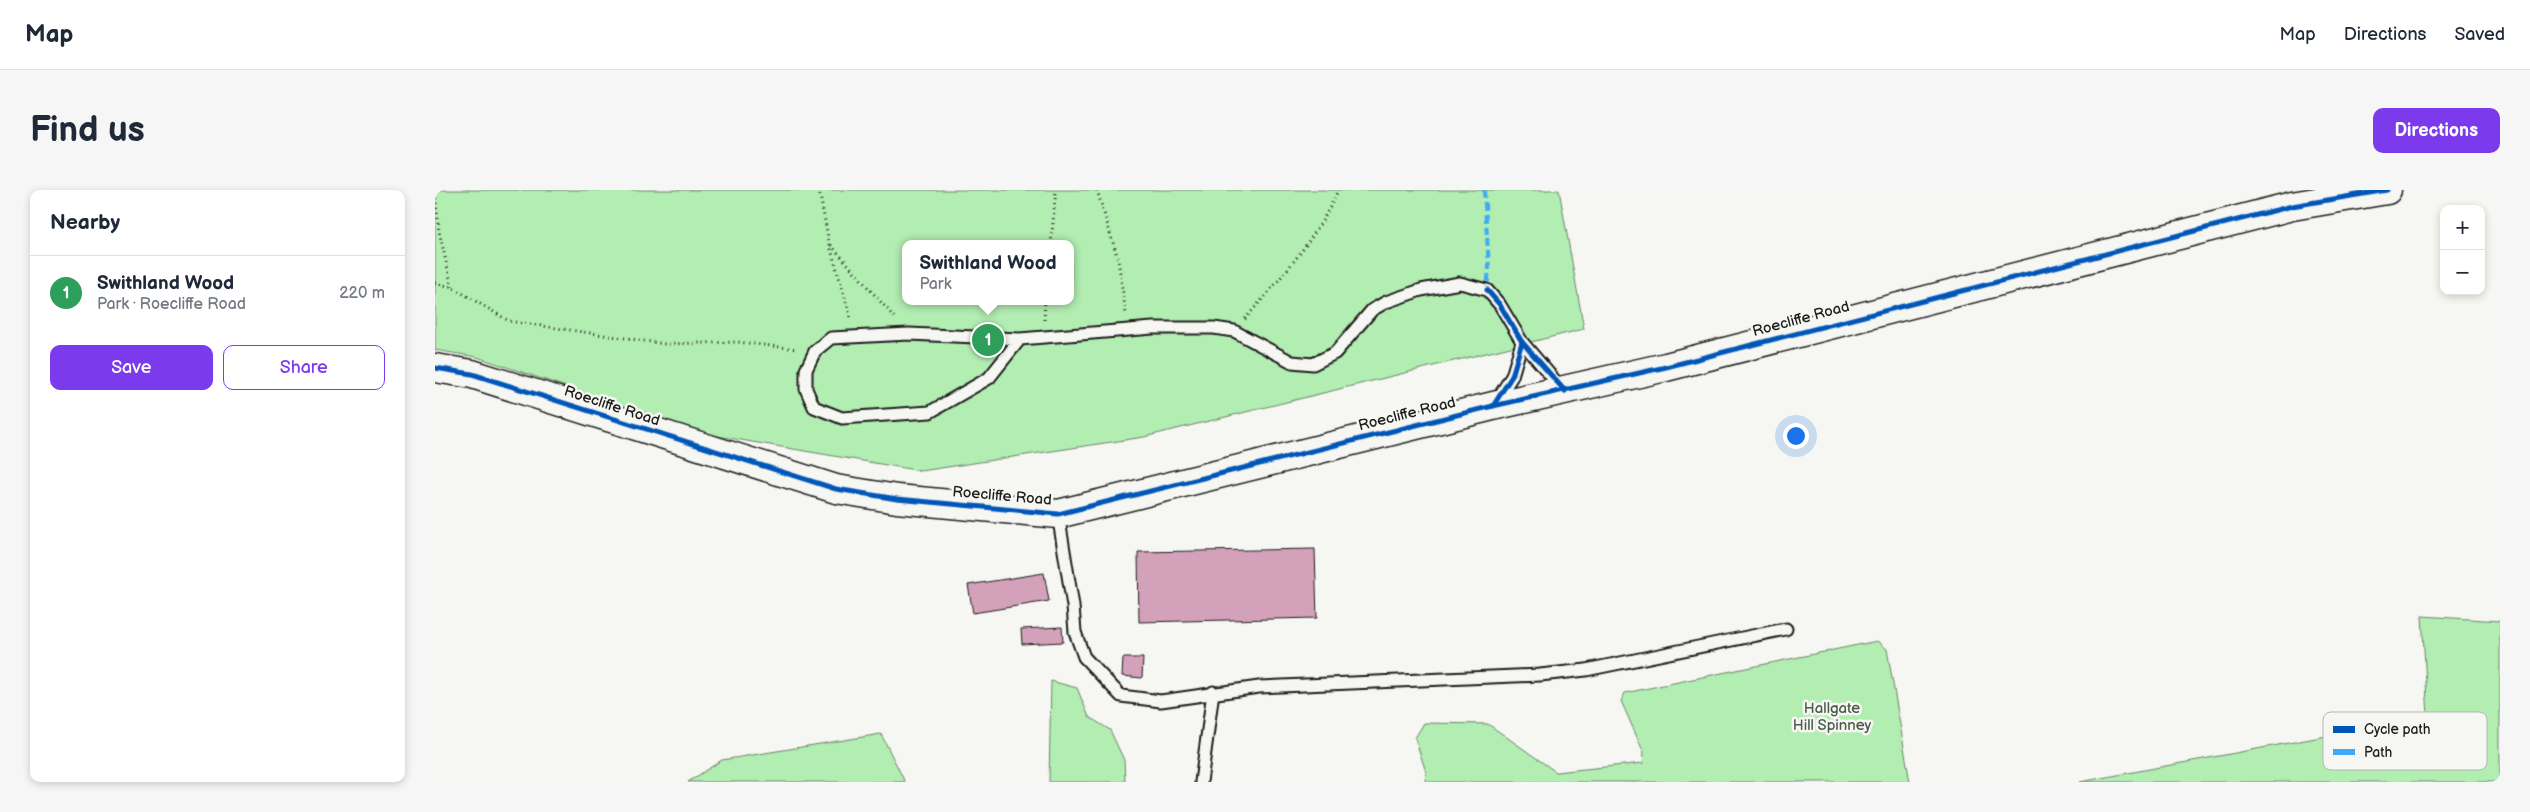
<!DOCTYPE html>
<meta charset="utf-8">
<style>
:root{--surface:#fff;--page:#f6f6f7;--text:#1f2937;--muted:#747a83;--line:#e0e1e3;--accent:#7c3aed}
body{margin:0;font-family:"Balsamiq Sans",sans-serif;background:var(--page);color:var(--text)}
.controls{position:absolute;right:15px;top:15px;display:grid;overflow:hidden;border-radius:10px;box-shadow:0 2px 8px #0003}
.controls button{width:45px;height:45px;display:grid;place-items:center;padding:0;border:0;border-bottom:1px solid var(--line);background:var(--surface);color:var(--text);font:25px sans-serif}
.you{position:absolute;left:1360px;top:245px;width:18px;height:18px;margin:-12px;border:4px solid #fff;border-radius:50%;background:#1a73e8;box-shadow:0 0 0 8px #1a73e833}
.badge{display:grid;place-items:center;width:32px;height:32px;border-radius:50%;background:var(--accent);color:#fff;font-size:16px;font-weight:700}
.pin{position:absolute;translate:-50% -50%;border:2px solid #fff;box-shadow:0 1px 5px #0006}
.popup{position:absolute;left:467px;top:50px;width:172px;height:65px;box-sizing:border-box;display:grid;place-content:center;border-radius:10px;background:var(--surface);filter:drop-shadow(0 1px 4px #0005);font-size:16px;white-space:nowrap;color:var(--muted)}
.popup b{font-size:19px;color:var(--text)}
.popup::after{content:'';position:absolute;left:50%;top:100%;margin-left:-10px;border:10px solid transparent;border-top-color:var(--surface)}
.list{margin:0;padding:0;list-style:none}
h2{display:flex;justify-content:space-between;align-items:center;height:65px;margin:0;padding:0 20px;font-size:21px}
h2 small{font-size:16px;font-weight:400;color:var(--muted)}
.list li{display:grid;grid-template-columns:32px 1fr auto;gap:15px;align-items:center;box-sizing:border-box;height:75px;padding:0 20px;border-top:1px solid var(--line)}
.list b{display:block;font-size:19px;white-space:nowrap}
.list p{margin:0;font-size:16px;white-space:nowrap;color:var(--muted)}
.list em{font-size:16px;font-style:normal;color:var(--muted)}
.actions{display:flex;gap:10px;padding:15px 20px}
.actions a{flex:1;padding:11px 0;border:1px solid var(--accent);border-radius:10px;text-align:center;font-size:18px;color:var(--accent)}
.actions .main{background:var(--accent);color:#fff}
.map{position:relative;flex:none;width:2065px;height:592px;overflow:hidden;border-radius:10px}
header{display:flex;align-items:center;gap:30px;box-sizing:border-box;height:70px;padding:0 25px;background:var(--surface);border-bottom:1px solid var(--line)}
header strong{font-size:24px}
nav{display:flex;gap:28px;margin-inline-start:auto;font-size:18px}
.intro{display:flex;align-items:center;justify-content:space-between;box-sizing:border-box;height:120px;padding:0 30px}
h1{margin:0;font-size:35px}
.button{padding:12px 22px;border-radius:10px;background:var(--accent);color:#fff;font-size:18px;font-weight:700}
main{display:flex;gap:30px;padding:0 30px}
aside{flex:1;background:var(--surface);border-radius:10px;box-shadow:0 2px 8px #0003}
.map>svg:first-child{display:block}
.green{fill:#b2edb2;stroke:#678467;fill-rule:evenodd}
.building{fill:#d4a1ba;stroke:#1c1c1c}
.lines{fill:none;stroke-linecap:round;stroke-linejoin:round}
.service-casing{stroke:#1c1c1c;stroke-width:15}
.tertiary-casing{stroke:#1c1c1c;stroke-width:31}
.path{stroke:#1c1c1c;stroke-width:3;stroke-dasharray:1 4;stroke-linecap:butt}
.service{stroke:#f6f6f2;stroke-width:11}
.tertiary{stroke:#f6f6f2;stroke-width:28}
.quiet{stroke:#3fa9f5;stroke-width:4;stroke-dasharray:8 4;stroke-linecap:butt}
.cycleway-casing{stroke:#f6f6f2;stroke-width:8}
.cycleway{stroke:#0057b8;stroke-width:5}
.labels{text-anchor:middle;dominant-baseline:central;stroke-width:5;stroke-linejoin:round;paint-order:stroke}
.street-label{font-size:15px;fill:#1c1c1c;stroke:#f6f6f2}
.park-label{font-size:15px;fill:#495b49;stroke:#f6f6f2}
.key{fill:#f6f6f2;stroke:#b5b5b2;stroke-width:1}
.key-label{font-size:14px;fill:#1c1c1c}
</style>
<header>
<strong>Map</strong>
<nav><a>Map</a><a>Directions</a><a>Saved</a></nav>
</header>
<div class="intro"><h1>Find us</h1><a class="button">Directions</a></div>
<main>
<aside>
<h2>Nearby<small></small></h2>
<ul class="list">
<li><span class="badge" style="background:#2e9e5b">1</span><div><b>Swithland Wood</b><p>Park · Roecliffe Road</p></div><em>220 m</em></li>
</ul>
<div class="actions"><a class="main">Save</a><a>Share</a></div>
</aside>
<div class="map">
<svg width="2065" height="592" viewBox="0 0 2065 592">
<rect width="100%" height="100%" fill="#f6f6f2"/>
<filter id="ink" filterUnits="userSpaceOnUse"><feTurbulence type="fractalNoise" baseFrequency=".02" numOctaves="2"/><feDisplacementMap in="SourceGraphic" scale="10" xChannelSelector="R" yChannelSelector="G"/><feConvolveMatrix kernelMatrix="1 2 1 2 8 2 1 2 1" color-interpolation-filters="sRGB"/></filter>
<g filter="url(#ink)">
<g class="green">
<path d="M0,0H1124L1149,139L709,247L486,281L271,244L42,167L0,160ZM470,54H636V111H470Z"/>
<path d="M1987,426L2065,431V592H1645L1993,527Z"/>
<path d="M1442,451L1452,459L1475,592H990L991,582L980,548L989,533L1053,534L1121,582L1208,573L1209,563L1186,511L1190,503Z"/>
<path d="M616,491L642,498L654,527L675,540L689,570L690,592H614Z"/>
<path d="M446,544L470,592H253L287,570Z"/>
</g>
<g class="building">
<path d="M880,359L882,428L704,432L703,362Z"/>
<path d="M609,383L614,411L538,423L533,395Z"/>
<path d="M627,437L628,452L587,454L586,439Z"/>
<path d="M688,468H708L707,488L687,486Z"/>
</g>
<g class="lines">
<defs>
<g id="service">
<path d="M585,149L554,188L495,222L407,228L379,217L371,199V180L380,161L396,148L474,144L585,149L718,138H779L799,141L857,172L878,174L900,163L937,120L951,112L986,100L1025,93L1052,100L1065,115L1087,152L1128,200"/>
<path d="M1061,212L1077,186L1087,152"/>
<path d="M623,324L638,416L640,442L649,467L686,506L726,511L824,497L1105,485L1151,480L1351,439"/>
<path d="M766,592L778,502"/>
</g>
<path id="tertiary" d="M0,178L37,184L401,299L462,309L623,324L1058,216L1231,177L1857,16L1952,0"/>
</defs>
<use href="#service" class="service-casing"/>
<use href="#tertiary" class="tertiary-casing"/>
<g class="path">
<path d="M384,0L394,52L416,129"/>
<path d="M662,0L683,69L691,124"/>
<path d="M0,3L4,41L17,97"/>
<path d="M616,54L621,0"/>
<path d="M396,55L459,127"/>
<path d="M0,93L17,97L74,131L230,154L303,152L362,159"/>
<path d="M810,129C844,90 883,47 903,0"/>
<path d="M609,130L610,111"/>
</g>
<use href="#service" class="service"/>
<use href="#tertiary" class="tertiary"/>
<path class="quiet" d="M1049,0L1054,77L1052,100"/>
<defs>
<g id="cycleway">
<path d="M1052,100L1065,115L1087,152L1130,201"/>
<path d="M0,178L37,184L401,299L462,309L623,324L1058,216L1231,177L1857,16L1952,0"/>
<path d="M1058,216L1077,186L1087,152"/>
</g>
</defs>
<use href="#cycleway" class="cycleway-casing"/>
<use href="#cycleway" class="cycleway"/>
</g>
</g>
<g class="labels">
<g class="street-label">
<text transform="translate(1366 129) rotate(-15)">Roecliffe Road</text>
<text transform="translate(177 216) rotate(18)">Roecliffe Road</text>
<text transform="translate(972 224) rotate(-14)">Roecliffe Road</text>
<text transform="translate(567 306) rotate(5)">Roecliffe Road</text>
</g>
<g class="park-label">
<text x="1397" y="518">Hallgate<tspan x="1397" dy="17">Hill Spinney</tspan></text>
</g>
</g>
<rect x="1888" y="522" width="164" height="58" rx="8" class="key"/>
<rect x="1898" y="536" width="22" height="7" fill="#0057b8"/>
<rect x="1898" y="559" width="22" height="6" fill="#3fa9f5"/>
<g class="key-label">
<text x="1929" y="544">Cycle path</text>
<text x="1929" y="567">Path</text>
</g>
</svg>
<div class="controls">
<button>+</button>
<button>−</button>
</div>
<div class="you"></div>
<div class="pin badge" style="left:553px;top:150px;background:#2e9e5b">1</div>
<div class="popup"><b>Swithland Wood</b>Park</div>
</div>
</main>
